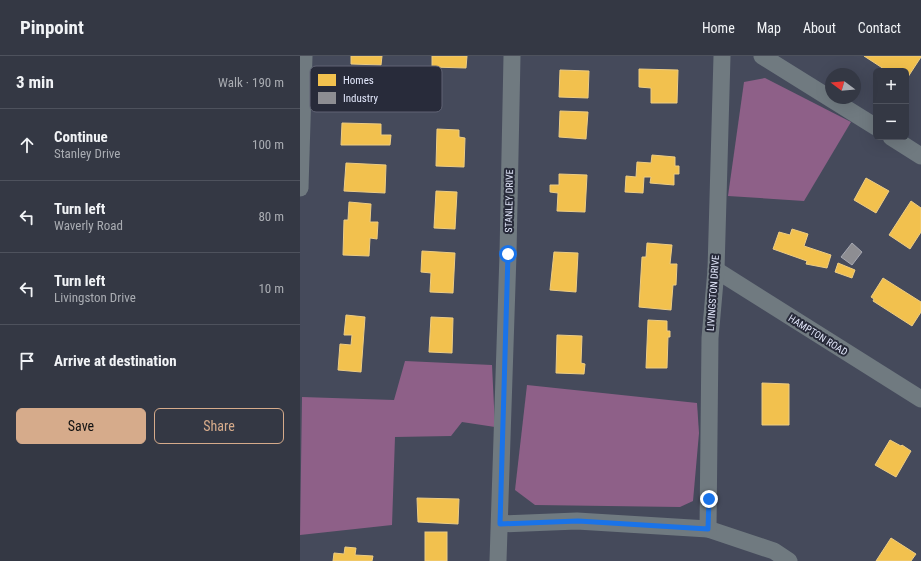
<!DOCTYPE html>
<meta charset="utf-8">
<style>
:root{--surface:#343844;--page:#3c3f4b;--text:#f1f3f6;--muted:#a9acb2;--line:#4e525d;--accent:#d6ab8b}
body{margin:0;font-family:"Roboto Condensed",sans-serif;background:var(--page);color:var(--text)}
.controls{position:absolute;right:12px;top:12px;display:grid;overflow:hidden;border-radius:6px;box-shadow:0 4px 16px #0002}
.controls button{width:36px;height:36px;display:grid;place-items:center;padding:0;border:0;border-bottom:1px solid var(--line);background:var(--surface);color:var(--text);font:20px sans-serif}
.compass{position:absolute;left:525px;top:12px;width:36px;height:36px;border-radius:50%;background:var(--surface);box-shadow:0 4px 16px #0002;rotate:286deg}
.stop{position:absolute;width:12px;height:12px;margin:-9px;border:3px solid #1a73e8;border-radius:50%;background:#fff}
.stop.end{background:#1a73e8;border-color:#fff;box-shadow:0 1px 4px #0008}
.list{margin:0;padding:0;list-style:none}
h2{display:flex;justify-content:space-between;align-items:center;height:52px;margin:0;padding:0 16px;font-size:17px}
h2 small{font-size:13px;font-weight:400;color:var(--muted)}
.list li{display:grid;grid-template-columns:26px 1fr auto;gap:12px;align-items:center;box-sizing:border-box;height:72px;padding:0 16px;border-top:1px solid var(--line)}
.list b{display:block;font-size:15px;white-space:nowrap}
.list p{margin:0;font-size:13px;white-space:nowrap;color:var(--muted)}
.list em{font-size:13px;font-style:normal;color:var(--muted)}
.actions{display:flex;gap:8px;padding:12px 16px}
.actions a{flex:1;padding:9px 0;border:1px solid var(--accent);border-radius:6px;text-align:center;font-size:14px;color:var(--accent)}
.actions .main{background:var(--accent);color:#111}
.icon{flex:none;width:22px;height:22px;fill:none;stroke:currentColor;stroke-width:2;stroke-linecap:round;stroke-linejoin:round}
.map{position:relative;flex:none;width:621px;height:505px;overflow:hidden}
header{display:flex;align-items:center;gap:24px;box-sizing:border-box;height:56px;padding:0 20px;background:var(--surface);border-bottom:1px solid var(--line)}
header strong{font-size:19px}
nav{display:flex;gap:22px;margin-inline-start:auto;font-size:14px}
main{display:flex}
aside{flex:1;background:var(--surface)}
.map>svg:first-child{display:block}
.forest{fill:#8e6088}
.homes{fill:#f2c14e;stroke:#edcc82}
.industry{fill:#8d8d92;stroke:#a6a8b2}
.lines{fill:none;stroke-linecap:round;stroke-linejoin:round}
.minor{stroke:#707a80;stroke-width:17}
.route{stroke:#1a73e8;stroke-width:5}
.labels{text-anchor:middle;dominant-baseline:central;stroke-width:4;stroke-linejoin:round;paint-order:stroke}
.street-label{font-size:10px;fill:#e2e7fb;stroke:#282b3a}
.key{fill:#282b3a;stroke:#606374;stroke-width:1}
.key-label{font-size:11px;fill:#e2e7fb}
</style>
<header>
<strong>Pinpoint</strong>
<nav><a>Home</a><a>Map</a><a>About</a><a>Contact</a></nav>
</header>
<main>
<aside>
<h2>3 min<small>Walk · 190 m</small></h2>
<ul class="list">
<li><svg class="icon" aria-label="ahead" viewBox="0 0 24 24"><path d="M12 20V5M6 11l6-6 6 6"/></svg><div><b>Continue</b><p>Stanley Drive</p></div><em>100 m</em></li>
<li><svg class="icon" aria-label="left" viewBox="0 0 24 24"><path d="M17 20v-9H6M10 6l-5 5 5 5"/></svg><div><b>Turn left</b><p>Waverly Road</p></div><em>80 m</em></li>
<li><svg class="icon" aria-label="left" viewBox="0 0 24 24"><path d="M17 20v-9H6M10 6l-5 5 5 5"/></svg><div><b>Turn left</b><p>Livingston Drive</p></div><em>10 m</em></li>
<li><svg class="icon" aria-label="arrive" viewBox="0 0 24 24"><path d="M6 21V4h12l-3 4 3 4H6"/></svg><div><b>Arrive at destination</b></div></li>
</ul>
<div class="actions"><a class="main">Save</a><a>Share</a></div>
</aside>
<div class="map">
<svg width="621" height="505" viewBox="0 0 621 505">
<rect width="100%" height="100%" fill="#454a5b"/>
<g class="forest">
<path d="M465,22L551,66L504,145L428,140L444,26Z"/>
<path d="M105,305L192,309L195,371L162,366L151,380L95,381L92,469L0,479L2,341L94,344Z"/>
<path d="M227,329L397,347L399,377L393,445L380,451L235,449L215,434Z"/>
</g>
<g class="homes">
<path d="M51,0H82L81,9L51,8Z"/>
<path d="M132,0H167L166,12L132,11Z"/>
<path d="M564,0H621V1L606,24V15H587Z"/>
<path d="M339,13L378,14L377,47H351V32L339,31Z"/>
<path d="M260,14L289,15L288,42L259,41Z"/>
<path d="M260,55L288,56L286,83L259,81Z"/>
<path d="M42,67L81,68V79H91L90,89H41Z"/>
<path d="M137,73L159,74V81L165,82L164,111L136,110Z"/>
<path d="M352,99L375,101V110H379V118H374V129L350,127L351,121H344L343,137L325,136L326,120L336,121L337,106L351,107Z"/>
<path d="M46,107L86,109L85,137L44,135Z"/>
<path d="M259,118L287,119L285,156L257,155L258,137L250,136V129H259Z"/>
<path d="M566,122L589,135L576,157L554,144Z"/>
<path d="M136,135L157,136L155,173L134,172Z"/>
<path d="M611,145L621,152V176L610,193L589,179Z"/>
<path d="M49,146L71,148L70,166H78L77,183L70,182L69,200L43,199L44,164H48Z"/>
<path d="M492,173L508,178L504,190L531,199L527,212L506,208L507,205L473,193L479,176L490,179Z"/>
<path d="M347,187L372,189L370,208H377L376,229H373L371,254L339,251L342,201H346Z"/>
<path d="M122,195L155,197L153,237L130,236L131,217L121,216Z"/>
<path d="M254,196L278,197L276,236L250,234Z"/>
<path d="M538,207L555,214L552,222L535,216Z"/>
<path d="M583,222L621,246V256L612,270L573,245L574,243L571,241Z"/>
<path d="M46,259L65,261L61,316L38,314L40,288L51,289L52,279H44Z"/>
<path d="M131,261L153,262L152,297L129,296Z"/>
<path d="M348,264L367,265V275H370V281H368L367,312H346Z"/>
<path d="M257,279L282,280L281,307L285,308L284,318L256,317Z"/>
<path d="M462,327L489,328V369H462Z"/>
<path d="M590,384L601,390L602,389L611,395L596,421L575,409Z"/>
<path d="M117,442L159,443L158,468L118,466Z"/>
<rect x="125" y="476" width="22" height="29"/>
<path d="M591,482L616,498L611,505H576Z"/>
<path d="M45,491L56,492L55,499L73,500L72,505H33L34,497L44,498Z"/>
</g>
<path class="industry" d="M552,187L562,196L552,209L541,201Z"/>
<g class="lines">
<g class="minor">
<path d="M462,0L576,71"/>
<path d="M591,81L621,100"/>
<path d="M0,132L4,0"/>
<path d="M416,214L621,343"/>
<path d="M200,468L277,465L408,473L474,495L489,505"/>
<path d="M408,473L410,282L416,214L422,0"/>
<path d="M198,505L208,198L212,0"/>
</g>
</g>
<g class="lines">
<path class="route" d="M208,198L200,468L278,465L408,473L409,443"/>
</g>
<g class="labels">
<g class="street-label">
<text transform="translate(209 145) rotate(-89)">STANLEY DRIVE</text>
<text transform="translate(413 237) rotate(-86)">LIVINGSTON DRIVE</text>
<text transform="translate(518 279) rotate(32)">HAMPTON ROAD</text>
</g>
</g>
<rect x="10" y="10" width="132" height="46" rx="6" class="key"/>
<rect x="18" y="18" width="18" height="12" fill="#f2c14e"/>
<rect x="18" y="36" width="18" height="12" fill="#8d8d92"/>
<g class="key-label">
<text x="43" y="28">Homes</text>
<text x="43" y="46">Industry</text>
</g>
</svg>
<div class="controls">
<button>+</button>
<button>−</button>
</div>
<svg class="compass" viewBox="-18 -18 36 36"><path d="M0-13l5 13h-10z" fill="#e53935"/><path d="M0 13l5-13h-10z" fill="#a9acb2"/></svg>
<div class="stop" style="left:208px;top:198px"></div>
<div class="stop end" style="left:409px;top:443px"></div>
</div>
</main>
